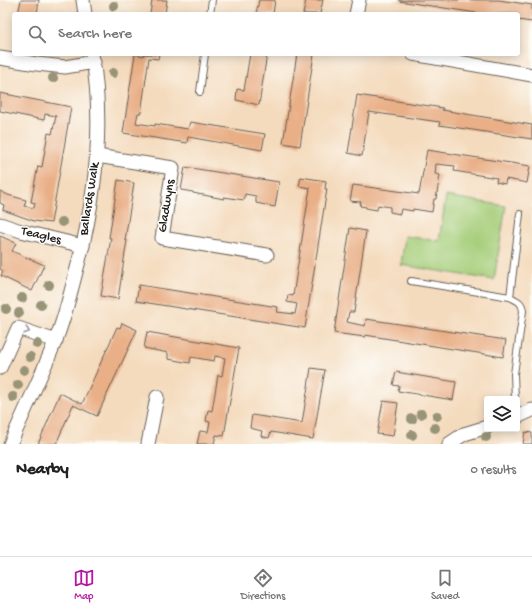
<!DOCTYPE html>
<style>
:root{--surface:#fff;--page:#f2f2f2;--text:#222;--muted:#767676;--line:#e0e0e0;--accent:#b5179e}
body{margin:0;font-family:"Gochi Hand",sans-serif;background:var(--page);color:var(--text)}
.controls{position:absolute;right:12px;bottom:12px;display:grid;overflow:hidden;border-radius:4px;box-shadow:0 2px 10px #0003}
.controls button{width:36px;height:36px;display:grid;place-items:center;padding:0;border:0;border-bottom:1px solid var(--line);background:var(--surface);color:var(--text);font:20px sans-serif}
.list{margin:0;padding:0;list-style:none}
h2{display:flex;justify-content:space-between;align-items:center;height:52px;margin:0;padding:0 16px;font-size:17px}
h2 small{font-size:13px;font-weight:400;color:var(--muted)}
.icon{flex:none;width:22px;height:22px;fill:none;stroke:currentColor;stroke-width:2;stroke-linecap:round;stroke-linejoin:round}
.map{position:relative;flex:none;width:532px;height:444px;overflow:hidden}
.search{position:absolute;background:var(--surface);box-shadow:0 2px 10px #0003;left:12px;right:12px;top:12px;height:44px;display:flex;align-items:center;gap:10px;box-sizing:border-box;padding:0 14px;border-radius:4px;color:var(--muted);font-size:15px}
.sheet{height:112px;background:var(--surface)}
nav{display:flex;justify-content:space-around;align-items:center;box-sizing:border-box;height:56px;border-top:1px solid var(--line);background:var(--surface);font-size:11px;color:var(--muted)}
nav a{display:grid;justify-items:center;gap:2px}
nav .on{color:var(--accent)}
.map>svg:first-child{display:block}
.green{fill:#a6ce7a;stroke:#61754b}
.building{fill:#e9af86}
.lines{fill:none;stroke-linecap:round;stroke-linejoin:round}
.lane-casing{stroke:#685f55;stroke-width:8}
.street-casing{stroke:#685f55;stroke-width:15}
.lane{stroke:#fff;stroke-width:6}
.street{stroke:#fff;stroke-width:13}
.tree{fill:#989477}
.oneway{stroke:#999}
.labels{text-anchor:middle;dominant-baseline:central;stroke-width:3;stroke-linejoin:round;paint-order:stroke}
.street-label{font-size:13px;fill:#1c1c1c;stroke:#fdfcf7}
</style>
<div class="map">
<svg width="532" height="444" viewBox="0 0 532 444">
<rect width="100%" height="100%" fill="#fdfcf7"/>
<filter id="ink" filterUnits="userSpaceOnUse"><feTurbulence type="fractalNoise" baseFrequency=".025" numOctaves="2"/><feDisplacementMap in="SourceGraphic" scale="8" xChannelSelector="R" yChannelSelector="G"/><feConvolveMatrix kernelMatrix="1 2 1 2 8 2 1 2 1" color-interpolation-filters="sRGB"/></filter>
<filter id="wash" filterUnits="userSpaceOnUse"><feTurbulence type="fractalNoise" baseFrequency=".012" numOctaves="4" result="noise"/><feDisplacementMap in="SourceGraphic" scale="16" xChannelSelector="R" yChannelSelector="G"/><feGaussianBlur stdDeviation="0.9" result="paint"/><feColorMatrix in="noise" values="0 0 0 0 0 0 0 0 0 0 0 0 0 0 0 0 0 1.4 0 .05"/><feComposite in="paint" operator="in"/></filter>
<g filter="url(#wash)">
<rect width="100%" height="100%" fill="#f4dbbe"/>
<path class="green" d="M446,196L506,206L494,280L401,265L405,236L439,241Z"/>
<g id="blocks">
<g class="building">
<path d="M21,0H39L37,14H18Z"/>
<path d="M152,0H167L165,14H150Z"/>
<path d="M259,0H275L273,14H256Z"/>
<path d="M306,0H323L320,14H303Z"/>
<path d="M399,0H499L532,5V22L518,20V14H483L399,1Z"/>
<path d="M135,54L143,56L144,54H159L158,59L149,58L141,113H138L136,123L155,126V124L188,129L190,122L265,134L262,150L188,137L187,143L123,133Z"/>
<path d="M250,54H267L259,105L236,100L237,89L244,90Z"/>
<path d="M297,54H314L300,146L283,143Z"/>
<path d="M0,93L71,107L51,223L34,221L3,210L4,205L0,203V191L8,195L26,200L24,206L34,208L35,203L31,202L38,166L42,167L48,133L52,134L56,116L45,114L44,120L0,111Z"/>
<path d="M357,95L443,108L442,110L532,125V139L439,125L440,122L369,112L362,156L348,153Z"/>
<path d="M427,150L530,166L527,183L506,179L505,184L496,182L497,178L454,171L455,166L436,164L435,174L440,175L436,199H434L432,212L413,209V211L401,209L400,214L390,212V207L378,205L377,210L366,208V207L360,206L361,202L350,201L353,185L419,194Z"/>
<path d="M185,167L279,182L275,207L256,203V196L245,194L244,200L224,197V199L193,193V192L181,190Z"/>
<path d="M301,177L326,181L325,189H327L305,328L136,301L139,285L278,307L277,312L295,314L297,304L287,302L288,295L293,296L310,188L299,186Z"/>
<path d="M118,180L134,183L125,240H127L118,299L101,296L111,238H109Z"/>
<path d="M350,228L366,231L354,312H349L347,322L365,326L366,319L506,340L503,357L365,335V337L334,333Z"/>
<path d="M0,236L16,243L12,251L44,265L32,291L1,276L3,271L0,269Z"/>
<path d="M122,323L137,330L97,416L73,405L56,444H38L60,393L82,404L117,327L120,328Z"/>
<path d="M147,332L239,348L224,436L216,435L214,444H197L200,431L208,432L210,422L206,421L208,410L212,411L218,375L222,376L225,358L215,356L214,361L191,357L190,363L168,359V353L144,348Z"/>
<path d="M311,368L325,370L313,439L271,432L269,438L261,436L262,431L250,428L252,415L302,423Z"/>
<path d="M396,372L456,382L453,400L398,391L399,386L393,385Z"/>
<path d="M383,401L398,403L393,436L377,434Z"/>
<path d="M525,432L532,433V444H523Z"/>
</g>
</g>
</g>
<g filter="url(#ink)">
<use href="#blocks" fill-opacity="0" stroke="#685f55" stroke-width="1"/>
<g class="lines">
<defs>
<g id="lane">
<path d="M210,14L212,0"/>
<path d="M200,92L205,54"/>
<path d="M411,281L510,297C518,301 522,302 523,311L514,374L515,399"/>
<path d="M510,297L520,214"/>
</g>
<g id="street">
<path d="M83,0L85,14"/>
<path d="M356,14L359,0"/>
<path d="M413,54L532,75"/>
<path d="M0,58L37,64L65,67L94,62"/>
<path d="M97,156L173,168L162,238L267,255"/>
<path d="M0,224L21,231L83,246"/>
<path d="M0,368L18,328L56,341"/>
<path d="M517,417L532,410"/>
<path d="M10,444C25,410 41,376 55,342C64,320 70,296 76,272C95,202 105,127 92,54"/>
<path d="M148,444L157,397"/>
<path d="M449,444L464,434L487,427"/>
</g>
</defs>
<use href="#lane" class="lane-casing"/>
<use href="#street" class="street-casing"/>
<use href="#lane" class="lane"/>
<use href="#street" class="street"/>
</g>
<g class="tree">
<circle cx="114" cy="6" r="5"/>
<circle cx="113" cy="73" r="5"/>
<circle cx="53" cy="78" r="5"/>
<circle cx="62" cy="222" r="5"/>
<circle cx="49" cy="285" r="5"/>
<circle cx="22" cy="298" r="5"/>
<circle cx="41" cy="305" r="5"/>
<circle cx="6" cy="309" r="5"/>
<circle cx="19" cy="313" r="5"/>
<circle cx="37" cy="344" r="5"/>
<circle cx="30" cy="357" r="5"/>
<circle cx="24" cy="370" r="5"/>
<circle cx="18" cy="385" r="5"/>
<circle cx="13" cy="397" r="5"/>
<circle cx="421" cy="414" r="5"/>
<circle cx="437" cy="416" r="5"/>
<circle cx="412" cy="419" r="5"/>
<circle cx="435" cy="428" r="5"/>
<circle cx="412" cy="435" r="5"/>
<circle cx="486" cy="437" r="5"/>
</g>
<defs><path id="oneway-chevron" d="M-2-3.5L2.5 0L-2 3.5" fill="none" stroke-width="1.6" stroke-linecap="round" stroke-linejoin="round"/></defs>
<use class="oneway" href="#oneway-chevron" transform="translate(27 331) rotate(19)"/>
</g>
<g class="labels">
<g class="street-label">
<text transform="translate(90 199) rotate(-81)">Ballards Walk</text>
<text transform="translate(167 206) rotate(-81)">Gladwyns</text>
<text transform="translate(41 236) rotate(14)">Teagles</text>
</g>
</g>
</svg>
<div class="controls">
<button><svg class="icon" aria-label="layers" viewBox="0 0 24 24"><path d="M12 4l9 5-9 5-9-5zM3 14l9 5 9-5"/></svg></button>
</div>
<div class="search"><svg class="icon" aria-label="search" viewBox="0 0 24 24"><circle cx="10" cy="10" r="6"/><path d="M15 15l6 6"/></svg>Search here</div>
</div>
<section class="sheet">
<h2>Nearby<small>0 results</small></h2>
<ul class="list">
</ul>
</section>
<nav>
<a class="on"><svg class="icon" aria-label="map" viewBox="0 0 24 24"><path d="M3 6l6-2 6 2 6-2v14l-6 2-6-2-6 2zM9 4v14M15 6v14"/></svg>Map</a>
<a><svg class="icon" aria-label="directions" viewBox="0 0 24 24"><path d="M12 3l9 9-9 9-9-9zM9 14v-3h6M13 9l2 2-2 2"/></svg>Directions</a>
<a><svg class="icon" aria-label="saved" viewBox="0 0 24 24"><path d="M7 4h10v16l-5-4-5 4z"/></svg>Saved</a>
</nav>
